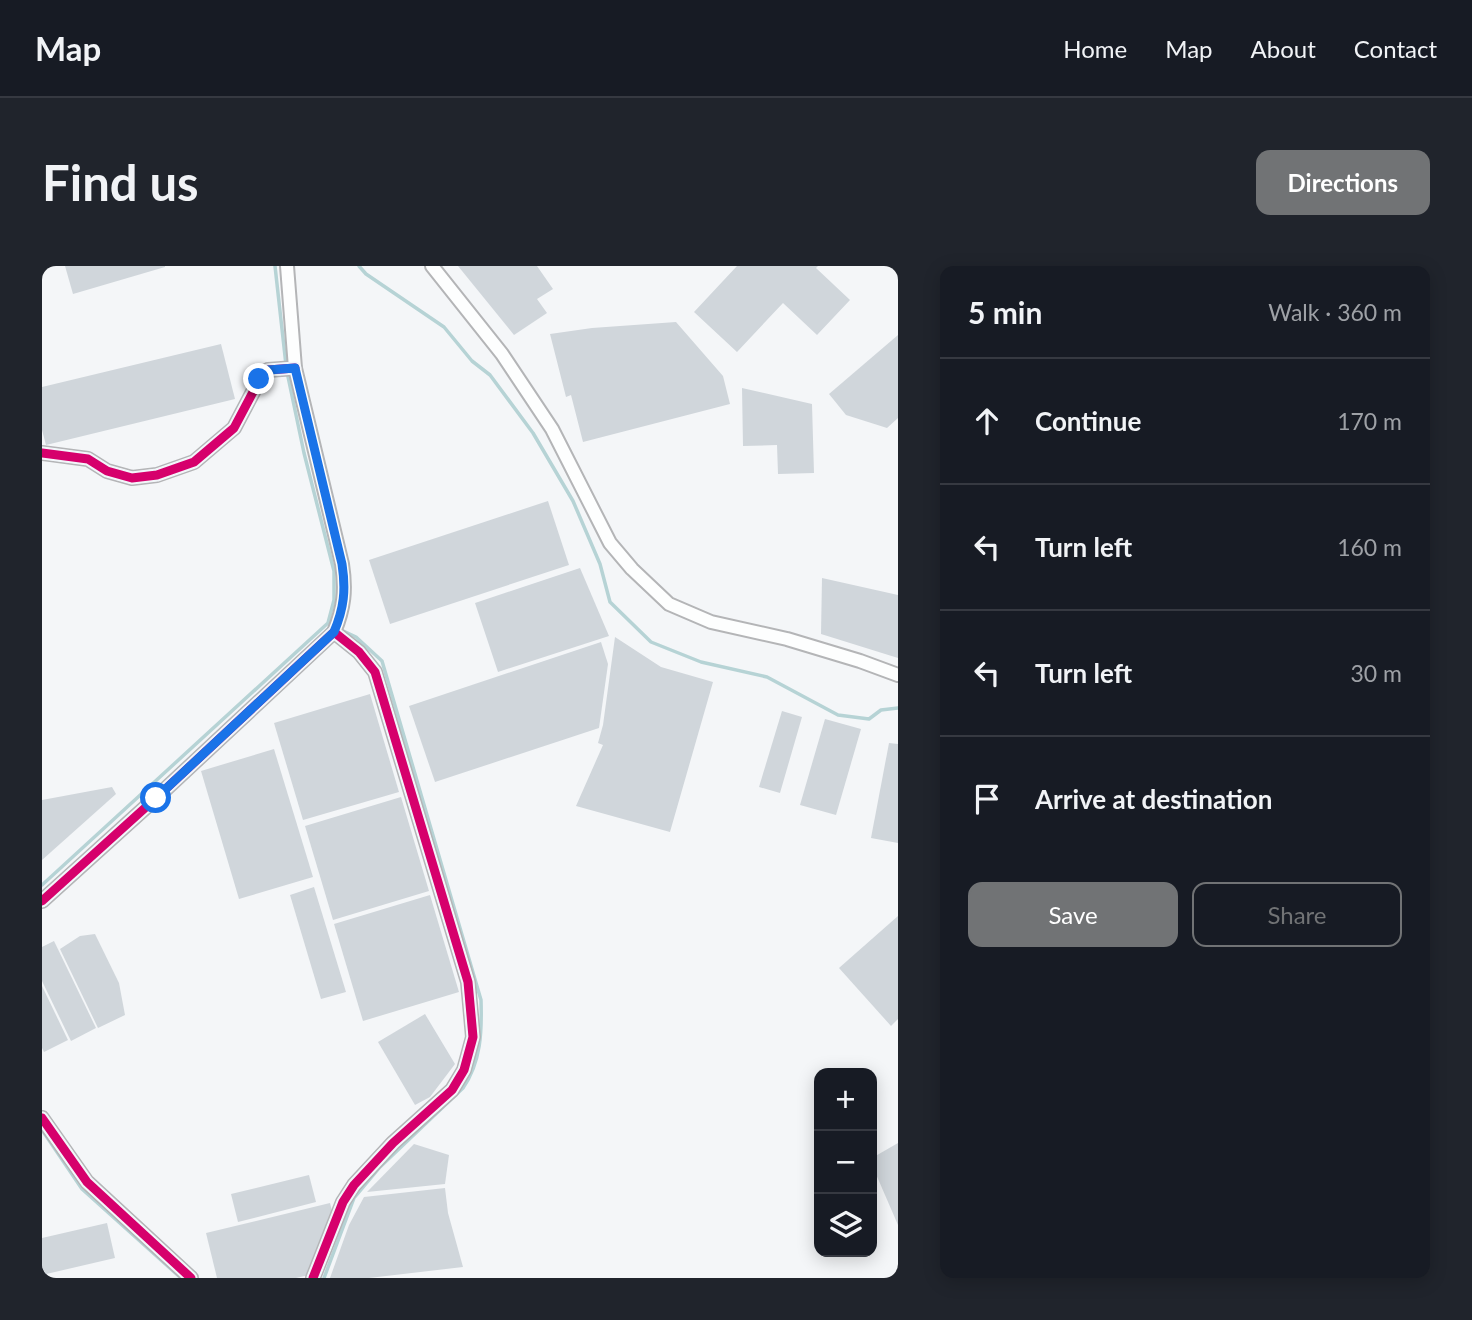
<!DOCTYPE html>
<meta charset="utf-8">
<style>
:root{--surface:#171b24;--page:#20242c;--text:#f1f3f6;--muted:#9ea1a6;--line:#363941;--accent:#717375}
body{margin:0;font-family:Lato,sans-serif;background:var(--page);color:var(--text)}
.controls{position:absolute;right:21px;bottom:21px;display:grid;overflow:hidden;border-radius:14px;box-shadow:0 4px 18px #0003}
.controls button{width:63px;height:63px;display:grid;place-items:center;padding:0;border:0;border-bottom:2px solid var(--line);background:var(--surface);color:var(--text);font:35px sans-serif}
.stop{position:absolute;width:21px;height:21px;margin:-16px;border:5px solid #1a73e8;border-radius:50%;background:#fff}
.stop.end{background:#1a73e8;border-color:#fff;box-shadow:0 2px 7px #0008}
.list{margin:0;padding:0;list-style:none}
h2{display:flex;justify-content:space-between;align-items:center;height:91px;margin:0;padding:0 28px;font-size:30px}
h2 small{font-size:23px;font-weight:400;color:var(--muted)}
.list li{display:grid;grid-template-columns:46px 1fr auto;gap:21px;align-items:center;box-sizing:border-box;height:126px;padding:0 28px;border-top:2px solid var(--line)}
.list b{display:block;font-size:26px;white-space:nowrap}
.list em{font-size:23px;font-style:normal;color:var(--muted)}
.actions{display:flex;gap:14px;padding:21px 28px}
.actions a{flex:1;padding:16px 0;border:2px solid var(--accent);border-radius:14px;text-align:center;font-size:24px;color:var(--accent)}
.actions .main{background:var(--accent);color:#fff}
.icon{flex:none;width:38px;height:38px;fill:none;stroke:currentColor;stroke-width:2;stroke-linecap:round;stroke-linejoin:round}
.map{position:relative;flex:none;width:856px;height:1012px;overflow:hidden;border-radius:14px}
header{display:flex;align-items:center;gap:42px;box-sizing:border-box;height:98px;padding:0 35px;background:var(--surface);border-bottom:2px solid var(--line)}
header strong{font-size:33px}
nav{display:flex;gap:38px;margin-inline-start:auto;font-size:24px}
.intro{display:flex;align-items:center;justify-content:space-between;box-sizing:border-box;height:168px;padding:0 42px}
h1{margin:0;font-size:49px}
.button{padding:18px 32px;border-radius:14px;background:var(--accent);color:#fff;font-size:24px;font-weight:700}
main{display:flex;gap:42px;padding:0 42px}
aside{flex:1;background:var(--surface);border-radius:14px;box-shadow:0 4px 18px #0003}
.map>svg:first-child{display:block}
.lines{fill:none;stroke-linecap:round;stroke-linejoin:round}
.stream{stroke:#b6d3d5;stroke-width:3.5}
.building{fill:#d0d6db}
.minor-casing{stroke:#b4b5b7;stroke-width:16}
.minor{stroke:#fdfefe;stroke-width:12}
.cycleway-casing{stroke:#f2f6fa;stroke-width:13}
.cycleway{stroke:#d6006c;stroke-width:9}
.route{stroke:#1a73e8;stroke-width:9}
</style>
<header>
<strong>Map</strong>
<nav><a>Home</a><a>Map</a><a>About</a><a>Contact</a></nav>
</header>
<div class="intro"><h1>Find us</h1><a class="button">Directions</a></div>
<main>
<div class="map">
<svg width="856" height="1012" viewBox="0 0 856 1012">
<rect width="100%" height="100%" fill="#f4f6f8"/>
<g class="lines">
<g class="stream">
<path d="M233,0L244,99"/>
<path d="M317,0L324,8L402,61L430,95L448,109L491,167L531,235L558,298L568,336L609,376L659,396L725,411L796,449L827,453L839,444L856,442"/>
<path d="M0,619L286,357L292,334V305L262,187L245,106"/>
<path d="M0,864L40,923L139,1012"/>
<path d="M282,1012L312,932L338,901L421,822C439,796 440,766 439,734L340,395L314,371L297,363"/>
</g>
</g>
<g class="building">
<path d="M23,0H123V1L31,28Z"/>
<path d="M416,0H495L511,23L495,33L505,47L472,69Z"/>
<path d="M695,0H776L774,2L808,34L775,69L741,37L695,86L652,46Z"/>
<path d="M634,56L681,110L688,138L541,176L529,129L524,131L508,68L550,62Z"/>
<path d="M856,69V152L845,162L804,149L787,128Z"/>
<path d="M179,78L193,133L4,179L0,164V121Z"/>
<path d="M700,122L770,138L772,207L736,208L735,179L701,180Z"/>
<path d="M506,235L527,299L348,358L327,294Z"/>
<path d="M538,302L567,370L456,406L433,337Z"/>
<path d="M780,312L856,329V392L779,368Z"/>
<path d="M573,371L619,401L671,416L628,566L534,540L561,479L556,477L561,459Z"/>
<path d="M559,376L566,398L557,462L393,516L367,440Z"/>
<path d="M328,428L357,526L261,554L232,457Z"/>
<path d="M740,445L760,451L738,527L717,521Z"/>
<path d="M783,453L819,463L794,549L758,539Z"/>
<path d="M847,477L856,478V577L829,572Z"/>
<path d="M232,483L271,611L197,633L159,505Z"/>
<path d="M70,521L74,528L0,594V534Z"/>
<path d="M359,531L387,625L291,654L263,560Z"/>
<path d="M272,621L304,726L279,733L248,629Z"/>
<path d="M388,629L417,726L321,755L292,658Z"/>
<path d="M856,650V753L849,760L797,702Z"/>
<path d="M53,668L77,717L83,749L56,762L18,683L38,670Z"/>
<path d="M12,675L54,762L29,775L0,715V681Z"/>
<path d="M0,720L26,774L2,786L0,782Z"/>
<path d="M383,748L413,798L388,831L373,839L336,776Z"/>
<path d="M856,877V959L830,899V892Z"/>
<path d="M372,878L407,889L403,918L325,926Z"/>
<path d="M267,909L274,936L196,956L189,928Z"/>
<path d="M403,922L406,947L421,1001L327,1012H288L307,959L322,931Z"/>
<path d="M288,937L292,953L267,1009L254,1012H175L164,967Z"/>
<path d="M65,957L73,992L0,1009V972Z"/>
</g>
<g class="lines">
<defs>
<g id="minor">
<path d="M390,0L460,88L510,163L568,277L590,303L627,338L669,356L745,373L818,395L856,409"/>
<path d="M0,187L46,193L65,205L90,212L115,209L152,196L192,162L221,107L226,104L253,102"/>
<path d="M0,635L114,532L292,366C302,342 304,324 300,298L253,102L245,0"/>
<path d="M0,852L45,916L149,1012"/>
<path d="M271,1012L301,936L312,919L351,877L410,824L422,804L431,771L426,716L333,406L317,386L292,366"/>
</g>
</defs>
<use href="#minor" class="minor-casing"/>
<use href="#minor" class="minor"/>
<defs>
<g id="cycleway">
<path d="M0,187L46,193L65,205L90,212L115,209L152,196L192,162L221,107L226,104L253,102"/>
<path d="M0,635L114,532L292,366L317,386L333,406L426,716L431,771L422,804L410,824L351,877L312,919L301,936L271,1012"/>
<path d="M0,852L45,916L149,1012"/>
</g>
</defs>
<use href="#cycleway" class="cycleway-casing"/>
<use href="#cycleway" class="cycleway"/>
</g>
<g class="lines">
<path class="route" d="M114,532L292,366C302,342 304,324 300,298L253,102L226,104L217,113"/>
</g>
</svg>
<div class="controls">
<button>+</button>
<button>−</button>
<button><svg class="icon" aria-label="layers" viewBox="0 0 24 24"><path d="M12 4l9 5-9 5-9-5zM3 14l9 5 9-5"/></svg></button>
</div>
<div class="stop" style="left:114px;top:532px"></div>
<div class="stop end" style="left:217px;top:113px"></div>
</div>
<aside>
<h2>5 min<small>Walk · 360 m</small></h2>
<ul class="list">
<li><svg class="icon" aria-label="ahead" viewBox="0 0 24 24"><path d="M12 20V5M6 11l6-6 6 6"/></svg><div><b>Continue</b></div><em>170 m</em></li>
<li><svg class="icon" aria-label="left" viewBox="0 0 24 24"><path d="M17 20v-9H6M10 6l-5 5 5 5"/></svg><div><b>Turn left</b></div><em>160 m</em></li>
<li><svg class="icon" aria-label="left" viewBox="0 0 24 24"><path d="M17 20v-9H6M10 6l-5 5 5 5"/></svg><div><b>Turn left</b></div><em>30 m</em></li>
<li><svg class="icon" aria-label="arrive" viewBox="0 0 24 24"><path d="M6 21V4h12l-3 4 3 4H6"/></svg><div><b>Arrive at destination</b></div></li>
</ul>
<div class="actions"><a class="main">Save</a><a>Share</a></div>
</aside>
</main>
